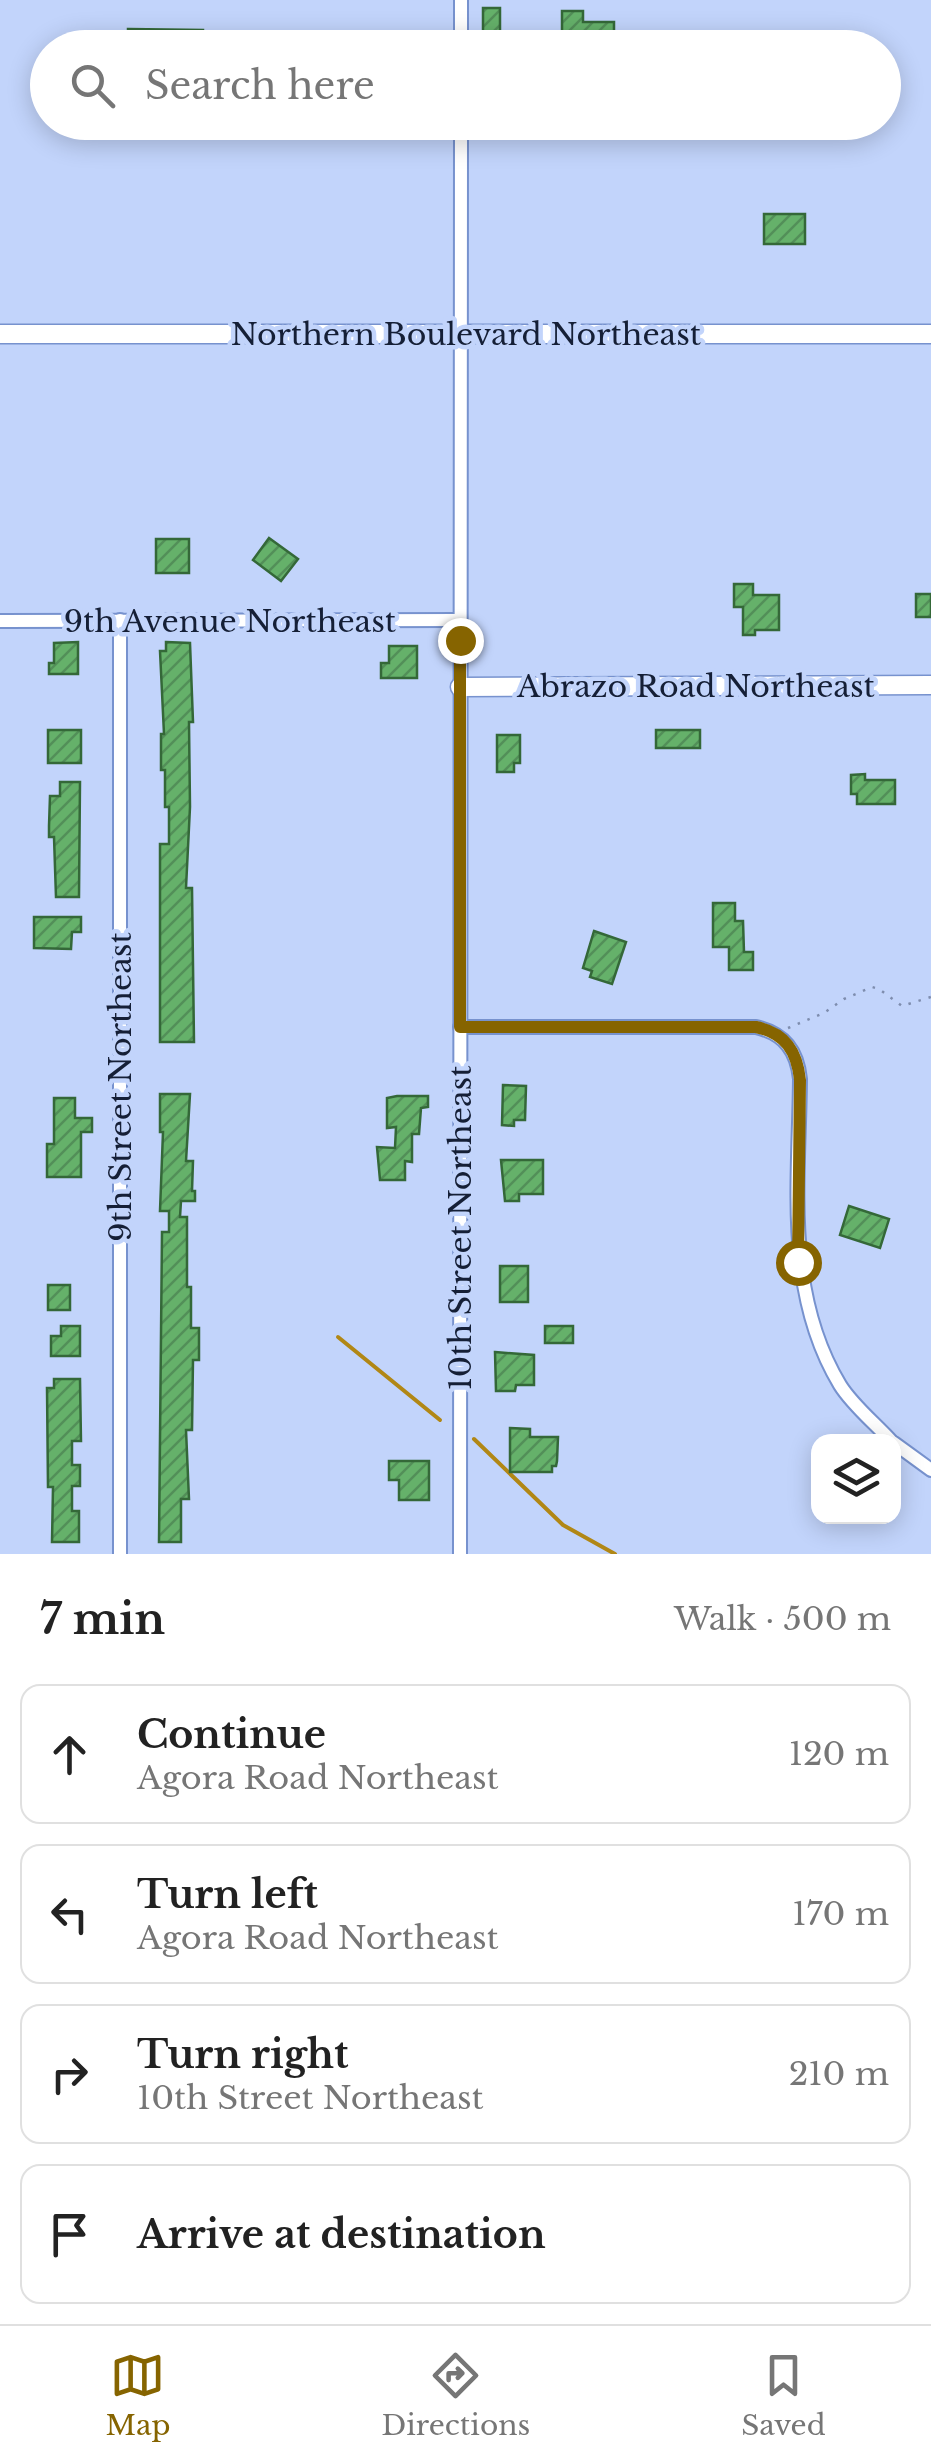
<!DOCTYPE html>
<meta charset="utf-8">
<style>
:root{--surface:#fff;--page:#f6f6f6;--text:#222;--muted:#767676;--line:#e0e0e0;--accent:#866400}
body{margin:0;font-family:"Libre Baskerville",serif;background:var(--page);color:var(--text)}
.controls{position:absolute;right:30px;bottom:30px;display:grid;overflow:hidden;border-radius:20px;box-shadow:0 5px 25px #0003}
.controls button{width:90px;height:90px;display:grid;place-items:center;padding:0;border:0;border-bottom:2px solid var(--line);background:var(--surface);color:var(--text);font:50px sans-serif}
.stop{position:absolute;width:30px;height:30px;margin:-22px;border:8px solid #866400;border-radius:50%;background:#fff}
.stop.end{background:#866400;border-color:#fff;box-shadow:0 2px 10px #0008}
.list{margin:0;padding:0;list-style:none}
h2{display:flex;justify-content:space-between;align-items:center;height:130px;margin:0;padding:0 40px;font-size:42px}
h2 small{font-size:32px;font-weight:400;color:var(--muted)}
.list li{display:grid;grid-template-columns:65px 1fr auto;gap:30px;align-items:center;box-sizing:border-box;height:140px;margin:0 20px 20px;padding:0 20px;border:2px solid var(--line);border-radius:20px}
.list b{display:block;font-size:38px;white-space:nowrap}
.list p{margin:0;font-size:32px;white-space:nowrap;color:var(--muted)}
.list em{font-size:32px;font-style:normal;color:var(--muted)}
.icon{flex:none;width:55px;height:55px;fill:none;stroke:currentColor;stroke-width:2;stroke-linecap:round;stroke-linejoin:round}
.map{position:relative;flex:none;width:931px;height:1554px;overflow:hidden}
.search{position:absolute;background:var(--surface);box-shadow:0 5px 25px #0003;left:30px;right:30px;top:30px;height:110px;display:flex;align-items:center;gap:25px;box-sizing:border-box;padding:0 35px;border-radius:55px;color:var(--muted);font-size:38px}
.sheet{height:770px;background:var(--surface)}
nav{display:flex;justify-content:space-around;align-items:center;box-sizing:border-box;height:140px;border-top:2px solid var(--line);background:var(--surface);font-size:28px;color:var(--muted)}
nav a{display:grid;justify-items:center;gap:5px}
nav .on{color:var(--accent)}
.map>svg:first-child{display:block}
.lines{fill:none;stroke-linecap:round;stroke-linejoin:round}
.stream{stroke:#b18715;stroke-width:4}
.building{fill:url(#building-hatch);stroke:#346838;stroke-width:2.5}
.street-casing{stroke:#7792ce;stroke-width:16}
.secondary-casing{stroke:#7792ce;stroke-width:21}
.path{stroke:#7e8dae;stroke-width:2.5;stroke-dasharray:2.5 8;stroke-linecap:butt}
.street{stroke:#fff;stroke-width:12}
.secondary{stroke:#fff;stroke-width:18}
.route{stroke:#866400;stroke-width:12}
.labels{text-anchor:middle;dominant-baseline:central;stroke-width:9;stroke-linejoin:round;paint-order:stroke}
.street-label{font-size:30px;fill:#151f36;stroke:#c2d4fb}
</style>
<div class="map">
<svg width="931" height="1554" viewBox="0 0 931 1554">
<defs>
<pattern id="building-hatch" width="6" height="6" patternUnits="userSpaceOnUse" patternTransform="scale(2.5)"><rect width="6" height="6" fill="#65b16a"/><path d="M-1 1l2-2M0 6l6-6M5 7l2-2" fill="none" stroke="#528f58"/></pattern>
</defs>
<rect width="100%" height="100%" fill="#c2d4fb"/>
<g class="lines">
<g class="stream">
<path d="M338,1337L440,1420"/>
<path d="M474,1439L563,1525L615,1554"/>
</g>
</g>
<g class="building">
<rect x="483" y="8" width="17" height="25"/>
<path d="M562,11H583V22H614V48H562Z"/>
<path d="M128,29L203,30V35H232V48H128Z"/>
<rect x="764" y="214" width="41" height="30"/>
<path d="M269,538L298,559L281,581L253,560Z"/>
<rect x="156" y="539" width="33" height="34"/>
<path d="M734,584H753V595H779V630H755V635H743V607H734Z"/>
<rect x="916" y="594" width="15" height="23"/>
<path d="M78,642V674H49V663H54V643Z"/>
<path d="M166,642L190,643L193,722H189L190,807L186,888H192L194,1042H160V844H169V807H165V770H161V734H164L160,651H166Z"/>
<path d="M389,646H417V678H381V663H389Z"/>
<rect x="48" y="730" width="33" height="33"/>
<rect x="656" y="730" width="44" height="18"/>
<path d="M497,735H520V763H514V772H497Z"/>
<path d="M865,774V780H895V804H857V794H851V775Z"/>
<path d="M60,782H80L79,897H56L54,837H49V826L50,796H60Z"/>
<path d="M713,903H735V921H743L744,952H753V970H729V947H713Z"/>
<path d="M34,917H81V932H72L71,949L34,948Z"/>
<path d="M594,931L626,942L612,984L590,977L592,971L583,968Z"/>
<path d="M503,1085L526,1086L525,1120H514V1126L502,1125Z"/>
<path d="M160,1094H190L186,1161H193L192,1191H195V1201H181L180,1217H187V1287H191V1328H199V1360H193L192,1430H186L189,1499H181V1542H159L162,1232H169V1211H160L163,1132H160Z"/>
<path d="M397,1096H428V1107L421,1108L419,1134H412V1162L405,1161V1180H380L377,1147L395,1148L396,1127L387,1128V1098Z"/>
<path d="M54,1098H75V1118H92V1132H81V1177H47V1144H54Z"/>
<path d="M501,1160H543V1194H519V1201H505Z"/>
<path d="M849,1206L889,1219L880,1248L840,1235Z"/>
<rect x="500" y="1266" width="28" height="36"/>
<rect x="48" y="1285" width="22" height="25"/>
<path d="M61,1326H80V1356H51V1336H61Z"/>
<rect x="545" y="1326" width="28" height="17"/>
<path d="M495,1352L534,1355V1385H516L515,1391H496Z"/>
<path d="M54,1379H80L81,1441H72V1465H80V1486H72V1511H79V1542H52L53,1487H48L47,1388H54Z"/>
<path d="M510,1428L530,1429V1437H558L557,1461L556,1466H552V1472H510Z"/>
<path d="M389,1461H429V1500H399V1480H389Z"/>
</g>
<g class="lines">
<defs>
<g id="street">
<path d="M461,48V0"/>
<path d="M120,620V1554"/>
<path d="M0,621L460,620"/>
<path d="M460,1027H756C785,1034 797,1051 800,1079C799,1184 784,1292 840,1385C853,1406 876,1424 892,1442"/>
<path d="M894,1443L931,1470"/>
<path d="M460,1554L461,122"/>
</g>
<g id="secondary">
<path d="M0,334H931"/>
<path d="M460,687L931,685"/>
</g>
</defs>
<use href="#street" class="street-casing"/>
<use href="#secondary" class="secondary-casing"/>
<path class="path" d="M788,1028L824,1013L844,999L872,987L879,989L902,1006L931,997"/>
<use href="#street" class="street"/>
<use href="#secondary" class="secondary"/>
</g>
<g class="lines">
<path class="route" d="M460,640V1027H756C785,1033 797,1051 800,1080L798,1262"/>
</g>
<g class="labels">
<g class="street-label">
<text x="466" y="334">Northern Boulevard Northeast</text>
<text x="230" y="621">9th Avenue Northeast</text>
<text x="696" y="686">Abrazo Road Northeast</text>
<text transform="translate(120 1087) rotate(-90)">9th Street Northeast</text>
<text transform="translate(460 1228) rotate(-90)">10th Street Northeast</text>
</g>
</g>
</svg>
<div class="controls">
<button><svg class="icon" aria-label="layers" viewBox="0 0 24 24"><path d="M12 4l9 5-9 5-9-5zM3 14l9 5 9-5"/></svg></button>
</div>
<div class="stop" style="left:798px;top:1262px"></div>
<div class="stop end" style="left:460px;top:640px"></div>
<div class="search"><svg class="icon" aria-label="search" viewBox="0 0 24 24"><circle cx="10" cy="10" r="6"/><path d="M15 15l6 6"/></svg>Search here</div>
</div>
<section class="sheet">
<h2>7 min<small>Walk · 500 m</small></h2>
<ul class="list">
<li><svg class="icon" aria-label="ahead" viewBox="0 0 24 24"><path d="M12 20V5M6 11l6-6 6 6"/></svg><div><b>Continue</b><p>Agora Road Northeast</p></div><em>120 m</em></li>
<li><svg class="icon" aria-label="left" viewBox="0 0 24 24"><path d="M17 20v-9H6M10 6l-5 5 5 5"/></svg><div><b>Turn left</b><p>Agora Road Northeast</p></div><em>170 m</em></li>
<li><svg class="icon" aria-label="right" viewBox="0 0 24 24"><path d="M7 20v-9h11M14 6l5 5-5 5"/></svg><div><b>Turn right</b><p>10th Street Northeast</p></div><em>210 m</em></li>
<li><svg class="icon" aria-label="arrive" viewBox="0 0 24 24"><path d="M6 21V4h12l-3 4 3 4H6"/></svg><div><b>Arrive at destination</b></div></li>
</ul>
</section>
<nav>
<a class="on"><svg class="icon" aria-label="map" viewBox="0 0 24 24"><path d="M3 6l6-2 6 2 6-2v14l-6 2-6-2-6 2zM9 4v14M15 6v14"/></svg>Map</a>
<a><svg class="icon" aria-label="directions" viewBox="0 0 24 24"><path d="M12 3l9 9-9 9-9-9zM9 14v-3h6M13 9l2 2-2 2"/></svg>Directions</a>
<a><svg class="icon" aria-label="saved" viewBox="0 0 24 24"><path d="M7 4h10v16l-5-4-5 4z"/></svg>Saved</a>
</nav>
